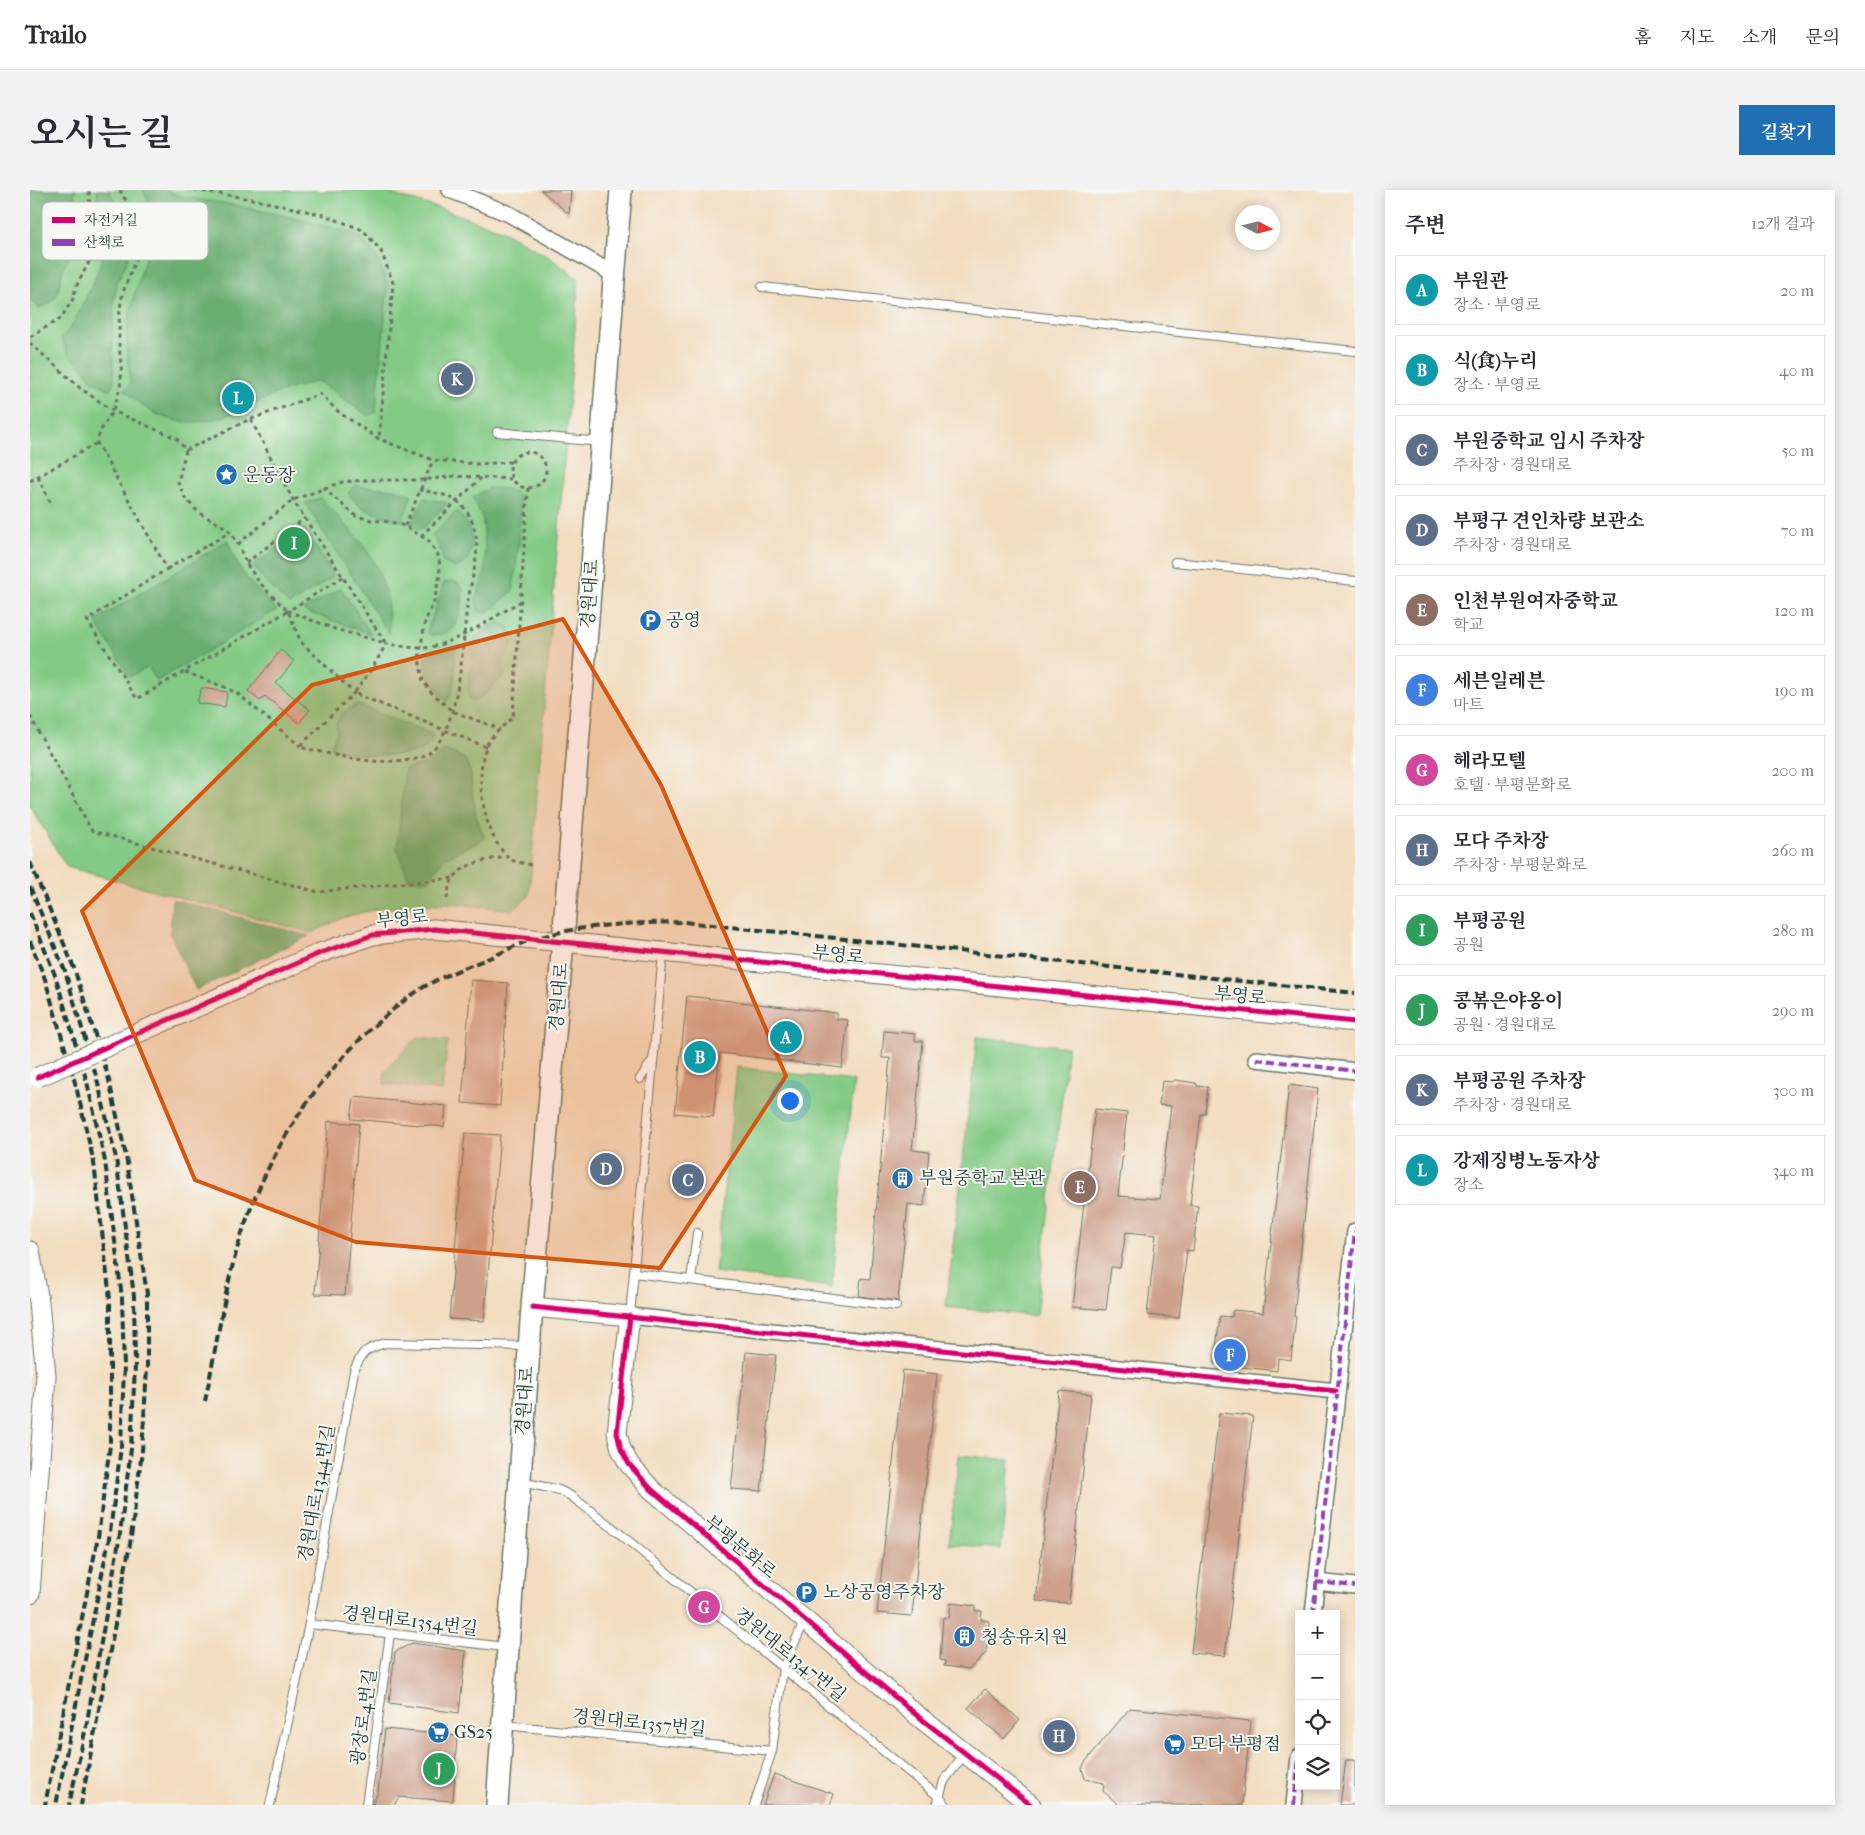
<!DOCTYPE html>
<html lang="ko">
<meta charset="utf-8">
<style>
:root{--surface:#fff;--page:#f2f2f3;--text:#2b2b33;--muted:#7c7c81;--line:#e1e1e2;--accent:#1f6fb2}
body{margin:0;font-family:"IM FELL French Canon","Noto Serif KR",serif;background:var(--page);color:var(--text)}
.controls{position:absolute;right:15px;bottom:15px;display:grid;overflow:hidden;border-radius:0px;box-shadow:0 2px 12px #0003}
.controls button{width:45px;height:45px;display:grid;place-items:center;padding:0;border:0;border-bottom:1px solid var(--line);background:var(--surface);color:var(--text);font:25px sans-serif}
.compass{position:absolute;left:1205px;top:15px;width:45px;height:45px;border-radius:50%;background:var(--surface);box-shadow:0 2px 12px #0003;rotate:97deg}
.you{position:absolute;left:759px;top:910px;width:18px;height:18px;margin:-12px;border:4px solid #fff;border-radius:50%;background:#1a73e8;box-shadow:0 0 0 8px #1a73e833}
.badge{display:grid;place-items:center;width:32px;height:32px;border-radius:50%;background:var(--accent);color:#fff;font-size:16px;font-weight:700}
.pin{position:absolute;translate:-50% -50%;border:2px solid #fff;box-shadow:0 1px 5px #0006}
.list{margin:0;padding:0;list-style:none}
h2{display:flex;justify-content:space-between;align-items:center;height:65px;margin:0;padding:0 20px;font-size:21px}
h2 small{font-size:16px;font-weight:400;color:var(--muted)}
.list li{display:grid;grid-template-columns:32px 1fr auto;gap:15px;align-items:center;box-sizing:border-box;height:70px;margin:0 10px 10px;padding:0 10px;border:1px solid var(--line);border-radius:0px}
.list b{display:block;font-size:19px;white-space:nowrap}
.list p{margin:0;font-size:16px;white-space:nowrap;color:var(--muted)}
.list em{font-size:16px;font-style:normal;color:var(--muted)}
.icon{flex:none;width:28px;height:28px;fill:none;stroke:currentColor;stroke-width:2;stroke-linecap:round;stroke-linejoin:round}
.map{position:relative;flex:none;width:1325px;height:1615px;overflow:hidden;border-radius:0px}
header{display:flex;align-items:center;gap:30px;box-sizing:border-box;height:70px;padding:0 25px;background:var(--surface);border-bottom:1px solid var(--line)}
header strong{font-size:24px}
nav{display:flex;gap:28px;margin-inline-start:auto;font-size:18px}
.intro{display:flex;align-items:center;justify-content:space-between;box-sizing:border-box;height:120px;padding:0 30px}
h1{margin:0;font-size:35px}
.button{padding:12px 22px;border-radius:0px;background:var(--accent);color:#fff;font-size:18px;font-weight:700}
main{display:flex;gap:30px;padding:0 30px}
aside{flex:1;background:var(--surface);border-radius:0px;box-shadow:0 2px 12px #0003}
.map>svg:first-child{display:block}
.green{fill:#83ca85;stroke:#51845c}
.forest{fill:#6aae72;stroke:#447653}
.building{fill:#cda08b}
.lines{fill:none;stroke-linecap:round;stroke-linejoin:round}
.service-casing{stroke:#697565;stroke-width:10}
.minor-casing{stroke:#697565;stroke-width:18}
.tertiary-casing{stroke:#697565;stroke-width:21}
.secondary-casing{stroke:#697565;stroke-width:24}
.path{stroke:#697565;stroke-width:3;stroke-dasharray:4 4;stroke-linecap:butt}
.service{stroke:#fff;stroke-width:8}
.minor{stroke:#fff;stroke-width:15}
.tertiary{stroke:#fff;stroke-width:19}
.secondary{stroke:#fff;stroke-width:21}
.rail{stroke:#1f3d34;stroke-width:4;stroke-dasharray:8 4;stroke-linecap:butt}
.tertiary-bridge-casing{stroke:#697565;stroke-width:21;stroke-linecap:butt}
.tertiary-bridge{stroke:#fff;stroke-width:19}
.quiet{stroke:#8e44ad;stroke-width:4;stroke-dasharray:8 4;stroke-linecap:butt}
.cycleway-casing{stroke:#f6f6f2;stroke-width:8}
.cycleway{stroke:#d6006c;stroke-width:5}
.marked{fill:#d45610;fill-opacity:0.2;stroke:#d45610;stroke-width:4;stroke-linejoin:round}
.labels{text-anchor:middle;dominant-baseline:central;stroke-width:4;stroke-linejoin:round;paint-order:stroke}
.poi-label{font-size:18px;fill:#1f3d34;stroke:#f6f6f2;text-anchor:start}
.street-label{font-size:18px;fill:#1f3d34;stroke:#f6f6f2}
.key{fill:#f6f6f2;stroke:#b6beb9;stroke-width:1}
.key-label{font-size:14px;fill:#1f3d34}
</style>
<header>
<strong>Trailo</strong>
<nav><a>홈</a><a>지도</a><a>소개</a><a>문의</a></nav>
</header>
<div class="intro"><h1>오시는 길</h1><a class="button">길찾기</a></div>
<main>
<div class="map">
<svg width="1325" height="1615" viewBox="0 0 1325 1615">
<rect width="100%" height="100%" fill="#f6f6f2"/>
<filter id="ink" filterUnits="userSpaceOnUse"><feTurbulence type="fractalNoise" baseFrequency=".02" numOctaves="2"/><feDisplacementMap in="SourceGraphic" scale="10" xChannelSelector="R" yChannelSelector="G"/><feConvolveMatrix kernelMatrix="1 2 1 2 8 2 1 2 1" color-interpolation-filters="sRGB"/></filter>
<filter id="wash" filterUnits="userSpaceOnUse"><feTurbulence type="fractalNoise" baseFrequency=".0096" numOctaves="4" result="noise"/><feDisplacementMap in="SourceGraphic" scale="20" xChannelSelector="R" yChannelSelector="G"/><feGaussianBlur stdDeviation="1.12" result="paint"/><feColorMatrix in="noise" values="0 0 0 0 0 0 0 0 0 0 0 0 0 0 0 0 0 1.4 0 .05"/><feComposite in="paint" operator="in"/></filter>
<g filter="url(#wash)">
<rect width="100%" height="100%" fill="#f2ddc0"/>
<g class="green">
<path d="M0,0L351,1L409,18L471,40L519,67L549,89L499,706L483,720L419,713L346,719L312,728L282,743L37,677L0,616Z"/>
<path d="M387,847L418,850L412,901L354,894L355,881Z"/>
<path d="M947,847L1038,857L1006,1126L916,1117Z"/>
<path d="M707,877L824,891L802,1097L685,1082Z"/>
<path d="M929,1265L980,1270L971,1359L919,1354Z"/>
</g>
<g class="forest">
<path d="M0,0H45C42,12 50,25 50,38C50,55 42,61 35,74C29,86 32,104 20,113C18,115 12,116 9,118L0,110Z"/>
<path d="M67,0H79L100,47L97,72L87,92L84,111L82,146L84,191L80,200L61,189L55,180L38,164L31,148C43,136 47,127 54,112C66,86 77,68 74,38C73,24 67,15 67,0Z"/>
<path d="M113,0H134L156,8L193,13L252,25L326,44L346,64L358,95L346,222L338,226L289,191C275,195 261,198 248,203C203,223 162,249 114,217C107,212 101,205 94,200L100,194C99,177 95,156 97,140C101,96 135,42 113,0Z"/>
<path d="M325,296L364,299L382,305L372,331C352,326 330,322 318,303Z"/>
<path d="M459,298L478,299L491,305L489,352L483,401L459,421L453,423L448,420L446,409L455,382V360L453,330L443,307Z"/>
<path d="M290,308C333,352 361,378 359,444L275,313Z"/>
<path d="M394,308L417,313L391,341L381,334Z"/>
<path d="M427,321C433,328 438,334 440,342C445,356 440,375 424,378L413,372L412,363L402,345Z"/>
<path d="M274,338L304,386L259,415L234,390L223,375Z"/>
<path d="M198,350C206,380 225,399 247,420L127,491L118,477L100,487L65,431Z"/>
<path d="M422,391L428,393L433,399C432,421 429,447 400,445L397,442L414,393Z"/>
<path d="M311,398L341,444L272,420Z"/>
<path d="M470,432L479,437L482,456L472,471L474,484L471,489L450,508L445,511L440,510C435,499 440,486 442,475C443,467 441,457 444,451C449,440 460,436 470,432Z"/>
<path d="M425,456C425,470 427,503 416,511L398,486L395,469L400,464Z"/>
<path d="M327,514L404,545C403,548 402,551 401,553C390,568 344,566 328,564C319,563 309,560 301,558L307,541L306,533L312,523Z"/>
<path d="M414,560L434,568L441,583L442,600L446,626L455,649L414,668L400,690H379L367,658L375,579L398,573Z"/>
<path d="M142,709L279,746L166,800L140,744Z"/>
</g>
<g id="blocks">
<g class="building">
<path d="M511,0H541L539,24Z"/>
<path d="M251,460L264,471L246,493L280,520L269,533L235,506L230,511L218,501Z"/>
<path d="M171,498L197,502L195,517L167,513Z"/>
<path d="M441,790L478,793L470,916L432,913Z"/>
<path d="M657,806L807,823V829L818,830L812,878L690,863L683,927L645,923Z"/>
<path d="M854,841L885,844V851H893L882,960L899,962L894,1016L878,1014L868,1111L829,1106L831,1088L840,1089L860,868H852Z"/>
<path d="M1145,890L1166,893L1167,896L1178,897L1175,924H1171L1160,1015L1168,1016L1163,1061L1157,1060L1149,1128L1117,1125L1126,1045L1096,1042L1090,1078L1081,1077L1076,1120L1042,1117L1065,919L1097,923L1088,1006L1130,1009L1141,916L1129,915L1132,891L1142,892Z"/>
<path d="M1259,895L1288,899L1264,1126L1266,1127L1261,1170L1248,1168L1247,1181L1184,1174L1190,1126L1202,1127L1203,1120L1233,1123Z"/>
<path d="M324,907L416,916L414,937L321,929Z"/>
<path d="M298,931L329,934L315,1105L285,1104Z"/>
<path d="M435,943L470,945L454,1131L419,1129Z"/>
<path d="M716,1162L746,1165L731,1301L701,1299Z"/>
<path d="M873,1180L907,1184L882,1426L847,1423Z"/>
<path d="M1029,1201L1061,1204L1039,1413L1006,1411Z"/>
<path d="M1189,1223L1223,1226L1195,1466L1161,1463Z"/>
<path d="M921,1413L945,1416V1421H952L951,1430L959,1431L956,1463L939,1479L914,1476L915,1471L910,1470L913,1427L919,1428Z"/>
<path d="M382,1453L436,1461L429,1523L359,1513L365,1462Z"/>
<path d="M955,1499L990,1530L974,1549L938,1518Z"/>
<path d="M1100,1518L1221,1531L1212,1615H1089L1073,1601L1074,1593L1055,1589L1052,1579L1055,1572Z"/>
<path d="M355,1539L427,1546L423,1611L369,1607L364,1615H342L348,1602Z"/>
<path d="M1316,1570H1325V1615H1310Z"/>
<path d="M744,1584L804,1604L800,1615H733Z"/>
</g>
</g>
</g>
<g filter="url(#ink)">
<use href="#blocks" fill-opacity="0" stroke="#697565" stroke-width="1"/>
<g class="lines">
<defs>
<g id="service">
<path d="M732,97L1325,161"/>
<path d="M467,242L570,252"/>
<path d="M1145,372L1325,391"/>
<path d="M610,889L622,871"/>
<path d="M604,1083L866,1116"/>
<path d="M661,1090L667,1043"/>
<path d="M600,1125L633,763"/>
<path d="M491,1292L529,1300L541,1306L583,1338L908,1606L916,1615"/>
<path d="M279,1434L475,1457"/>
<path d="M473,1535L742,1561"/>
<path d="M240,1615L279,1434L324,1181C332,1161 334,1160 355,1153L497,1156"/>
<path d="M336,1615L360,1444"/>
<path d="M724,1615L742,1561L753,1478L775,1430"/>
<path d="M907,1615L914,1591L935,1563"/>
</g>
<g id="minor">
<path d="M420,0L479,24L585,85"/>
<path d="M1226,869L1325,881"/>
<path d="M600,1126L1306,1201"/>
<path d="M1286,1392L1325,1396"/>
<path d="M1283,1424L1325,1041"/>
<path d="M1264,1615L1269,1567"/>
</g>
<g id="tertiary">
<path d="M290,763L343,745L404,739L1325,832"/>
<path d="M0,1061L9,1112L16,1186L0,1404"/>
<path d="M502,1117L600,1126L587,1243L591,1259L599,1274L621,1299L884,1523L1001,1615"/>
</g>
<path id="secondary" d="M467,1615L502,1117L533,751L591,0"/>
</defs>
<use href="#service" class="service-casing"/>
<use href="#minor" class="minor-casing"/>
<use href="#tertiary" class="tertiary-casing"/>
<use href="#secondary" class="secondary-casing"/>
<g class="path">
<path d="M90,0C97,13 107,27 109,42C112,67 95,88 91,112C89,126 89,140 89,154C90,168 93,182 90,196C88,204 86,215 82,222C75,234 70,238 67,253L137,379L57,430L107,509L258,421"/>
<path d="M165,0L222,9L294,25L333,40L351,61L363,93L349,249"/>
<path d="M0,147L31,128L43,109L46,97L62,66L66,51L60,24L59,0"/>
<path d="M0,153L50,198L83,221L146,248L156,260L148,292L155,308L169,323L193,336L200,342L208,354L216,373L226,388L238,402L258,421L271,452L324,503L270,556L274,558C309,566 344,576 379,569C384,568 390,568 394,566C431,547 432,453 437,417C440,391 453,360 443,334C433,307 415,304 389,300"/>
<path d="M221,230L263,310L356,454"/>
<path d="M156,260L216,231L290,204L310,223L349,249L403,270L447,274L482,272"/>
<circle cx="498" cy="280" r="18"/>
<path d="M8,287L22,316"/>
<path d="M0,291L67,253"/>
<path d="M294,297L299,303L326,326L341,330L360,332L375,336L399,351L409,367L410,385L404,411L395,432L389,468L393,491L402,503L422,521L470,539"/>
<path d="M498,298L483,527C474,536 462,544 457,555C443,585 454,651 482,670C487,673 495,673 501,675"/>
<path d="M375,336L403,270"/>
<path d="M391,346L451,288"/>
<path d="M208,354L263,310L312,292L338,290H393L425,286L483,289"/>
<path d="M216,373L275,328"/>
<path d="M137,379L200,342"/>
<path d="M313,387L258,421L305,439L355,453"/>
<path d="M155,482L197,498L208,504L270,556"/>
<path d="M0,526L62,641L288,702L423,688"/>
<path d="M456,557L324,503L342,479L356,454C367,455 379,458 391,458C419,458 465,427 489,412"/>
<path d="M417,709C418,702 419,694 423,689C434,672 460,669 478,667"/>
</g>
<use href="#service" class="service"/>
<use href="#minor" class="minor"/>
<use href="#tertiary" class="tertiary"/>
<use href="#secondary" class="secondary"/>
<g class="rail">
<path d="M0,672L44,778L78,886L96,966L117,1104V1178L112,1261L100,1354L51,1615"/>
<path d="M0,697L35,781L67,889L86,968L104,1106L105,1175L101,1259L89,1351L56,1537L39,1615"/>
<path d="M0,723L25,785L57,892L75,971L92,1108L94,1177L91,1257L79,1349L26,1615"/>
<path d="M0,751L15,789L46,896L64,973L80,1109V1255L68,1347L15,1615"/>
<path d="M175,1211C187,1155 195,1092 214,1037C246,943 307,857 389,800C407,788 441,775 462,767C477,760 492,752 507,748C555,734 605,733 654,732L1325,803"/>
</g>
<defs>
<path id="tertiary-bridge" d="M8,887L290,763"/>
</defs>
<use href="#tertiary-bridge" class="tertiary-bridge-casing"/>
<use href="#tertiary-bridge" class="tertiary-bridge"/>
<g class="quiet">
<path d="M1226,869L1325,881"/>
<path d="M1286,1392L1325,1396"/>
<path d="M1283,1424L1325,1041"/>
<path d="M1264,1615L1269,1567"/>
</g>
<defs>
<g id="cycleway">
<path d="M8,887L290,763L343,745L404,739L1325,832"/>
<path d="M502,1117L1306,1201"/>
<path d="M600,1126L587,1243L591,1259L599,1274L621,1299L884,1523L1001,1615"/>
</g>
</defs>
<use href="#cycleway" class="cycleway-casing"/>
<use href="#cycleway" class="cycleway"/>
</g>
</g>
<path class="marked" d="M533,429L631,595L756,886L630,1078L326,1052L165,990L52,721L282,495Z"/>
<defs>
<symbol id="sight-disc" viewBox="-11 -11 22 22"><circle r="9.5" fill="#1f6fb2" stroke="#f6f6f2"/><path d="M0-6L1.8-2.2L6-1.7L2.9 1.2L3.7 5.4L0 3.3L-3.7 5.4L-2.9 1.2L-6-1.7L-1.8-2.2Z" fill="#fff"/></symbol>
<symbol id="parking-disc" viewBox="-11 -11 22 22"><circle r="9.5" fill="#1f6fb2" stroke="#f6f6f2"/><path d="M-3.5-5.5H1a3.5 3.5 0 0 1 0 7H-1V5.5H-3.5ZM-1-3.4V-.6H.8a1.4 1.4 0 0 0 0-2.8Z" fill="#fff"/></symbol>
<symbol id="building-disc" viewBox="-11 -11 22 22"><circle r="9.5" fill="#1f6fb2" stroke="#f6f6f2"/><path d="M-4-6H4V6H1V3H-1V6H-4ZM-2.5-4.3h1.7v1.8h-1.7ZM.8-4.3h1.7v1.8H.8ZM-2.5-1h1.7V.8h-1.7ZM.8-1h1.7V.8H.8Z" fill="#fff"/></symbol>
<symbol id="supermarket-disc" viewBox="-11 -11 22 22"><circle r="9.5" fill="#1f6fb2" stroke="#f6f6f2"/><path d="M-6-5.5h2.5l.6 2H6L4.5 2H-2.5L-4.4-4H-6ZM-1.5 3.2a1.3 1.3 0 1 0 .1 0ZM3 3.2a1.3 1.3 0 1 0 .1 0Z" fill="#fff"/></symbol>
</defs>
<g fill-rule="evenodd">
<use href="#sight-disc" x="184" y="272" width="25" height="25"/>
<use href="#parking-disc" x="608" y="418" width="25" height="25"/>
<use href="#building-disc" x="860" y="976" width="25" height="25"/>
<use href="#parking-disc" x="764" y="1390" width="25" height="25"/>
<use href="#building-disc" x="922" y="1434" width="25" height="25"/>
<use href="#supermarket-disc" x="396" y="1530" width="25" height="25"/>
<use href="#supermarket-disc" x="1132" y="1542" width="25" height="25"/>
</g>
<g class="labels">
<g class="poi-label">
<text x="213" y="285">운동장</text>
<text x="636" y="430">공영</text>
<text x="889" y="988">부원중학교 본관</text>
<text x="793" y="1402">노상공영주차장</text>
<text x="951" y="1447">청송유치원</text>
<text x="424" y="1542">GS25</text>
<text x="1160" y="1554">모다 부평점</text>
</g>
<g class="street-label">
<text transform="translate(560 404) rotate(-86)">경원대로</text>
<text transform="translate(372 729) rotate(-6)">부영로</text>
<text transform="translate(808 765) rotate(6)">부영로</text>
<text transform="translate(1210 806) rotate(6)">부영로</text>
<text transform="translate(529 807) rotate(-85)">경원대로</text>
<text transform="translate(495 1211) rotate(-86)">경원대로</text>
<text transform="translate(287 1303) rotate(-80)">경원대로1344번길</text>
<text transform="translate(710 1357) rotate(40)">부평문화로</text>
<text transform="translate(380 1431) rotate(7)">경원대로1354번길</text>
<text transform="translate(760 1465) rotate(39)">경원대로1347번길</text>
<text transform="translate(334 1527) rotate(-82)">광장로4번길</text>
<text transform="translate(609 1533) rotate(6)">경원대로1357번길</text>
</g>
</g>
<rect x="12" y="12" width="166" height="58" rx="8" class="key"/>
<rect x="22" y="27" width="23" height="6" fill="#d6006c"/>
<rect x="22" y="49" width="23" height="7" fill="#8e44ad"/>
<g class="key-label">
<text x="54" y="35">자전거길</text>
<text x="54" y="57">산책로</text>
</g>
</svg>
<div class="controls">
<button>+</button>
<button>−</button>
<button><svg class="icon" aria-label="locate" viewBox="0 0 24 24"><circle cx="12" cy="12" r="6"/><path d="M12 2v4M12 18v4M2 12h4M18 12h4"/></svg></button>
<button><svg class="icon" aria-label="layers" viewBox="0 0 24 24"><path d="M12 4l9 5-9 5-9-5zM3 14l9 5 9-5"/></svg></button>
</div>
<svg class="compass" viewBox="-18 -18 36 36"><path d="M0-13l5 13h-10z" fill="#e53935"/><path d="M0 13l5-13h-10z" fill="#7c7c81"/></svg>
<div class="you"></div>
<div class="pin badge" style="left:756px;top:847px;background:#0f9aa8">A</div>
<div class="pin badge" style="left:670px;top:867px;background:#0f9aa8">B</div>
<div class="pin badge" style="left:658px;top:990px;background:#5c6f8a">C</div>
<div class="pin badge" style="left:576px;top:979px;background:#5c6f8a">D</div>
<div class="pin badge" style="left:1050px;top:997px;background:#8d6e63">E</div>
<div class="pin badge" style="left:1200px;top:1165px;background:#3f7fe0">F</div>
<div class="pin badge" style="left:674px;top:1417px;background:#d1479c">G</div>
<div class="pin badge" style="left:1029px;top:1546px;background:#5c6f8a">H</div>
<div class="pin badge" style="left:264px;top:353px;background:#2e9e5b">I</div>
<div class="pin badge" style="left:409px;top:1579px;background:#2e9e5b">J</div>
<div class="pin badge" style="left:427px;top:189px;background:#5c6f8a">K</div>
<div class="pin badge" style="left:208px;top:208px;background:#0f9aa8">L</div>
</div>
<aside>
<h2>주변<small>12개 결과</small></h2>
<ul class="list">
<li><span class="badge" style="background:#0f9aa8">A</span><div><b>부원관</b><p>장소 · 부영로</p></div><em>20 m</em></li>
<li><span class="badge" style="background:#0f9aa8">B</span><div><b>식(食)누리</b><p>장소 · 부영로</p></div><em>40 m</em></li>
<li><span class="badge" style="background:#5c6f8a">C</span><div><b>부원중학교 임시 주차장</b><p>주차장 · 경원대로</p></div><em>50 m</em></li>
<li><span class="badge" style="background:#5c6f8a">D</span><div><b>부평구 견인차량 보관소</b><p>주차장 · 경원대로</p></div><em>70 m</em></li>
<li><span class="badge" style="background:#8d6e63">E</span><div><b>인천부원여자중학교</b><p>학교</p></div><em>120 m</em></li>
<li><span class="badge" style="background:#3f7fe0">F</span><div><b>세븐일레븐</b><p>마트</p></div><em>190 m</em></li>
<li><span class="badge" style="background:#d1479c">G</span><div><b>헤라모텔</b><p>호텔 · 부평문화로</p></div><em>200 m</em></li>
<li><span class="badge" style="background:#5c6f8a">H</span><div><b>모다 주차장</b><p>주차장 · 부평문화로</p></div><em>260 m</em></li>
<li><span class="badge" style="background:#2e9e5b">I</span><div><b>부평공원</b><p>공원</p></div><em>280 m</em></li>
<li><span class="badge" style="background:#2e9e5b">J</span><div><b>콩볶은야옹이</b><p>공원 · 경원대로</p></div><em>290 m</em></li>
<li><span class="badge" style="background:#5c6f8a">K</span><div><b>부평공원 주차장</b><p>주차장 · 경원대로</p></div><em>300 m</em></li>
<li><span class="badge" style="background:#0f9aa8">L</span><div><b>강제징병노동자상</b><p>장소</p></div><em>340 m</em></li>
</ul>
</aside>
</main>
